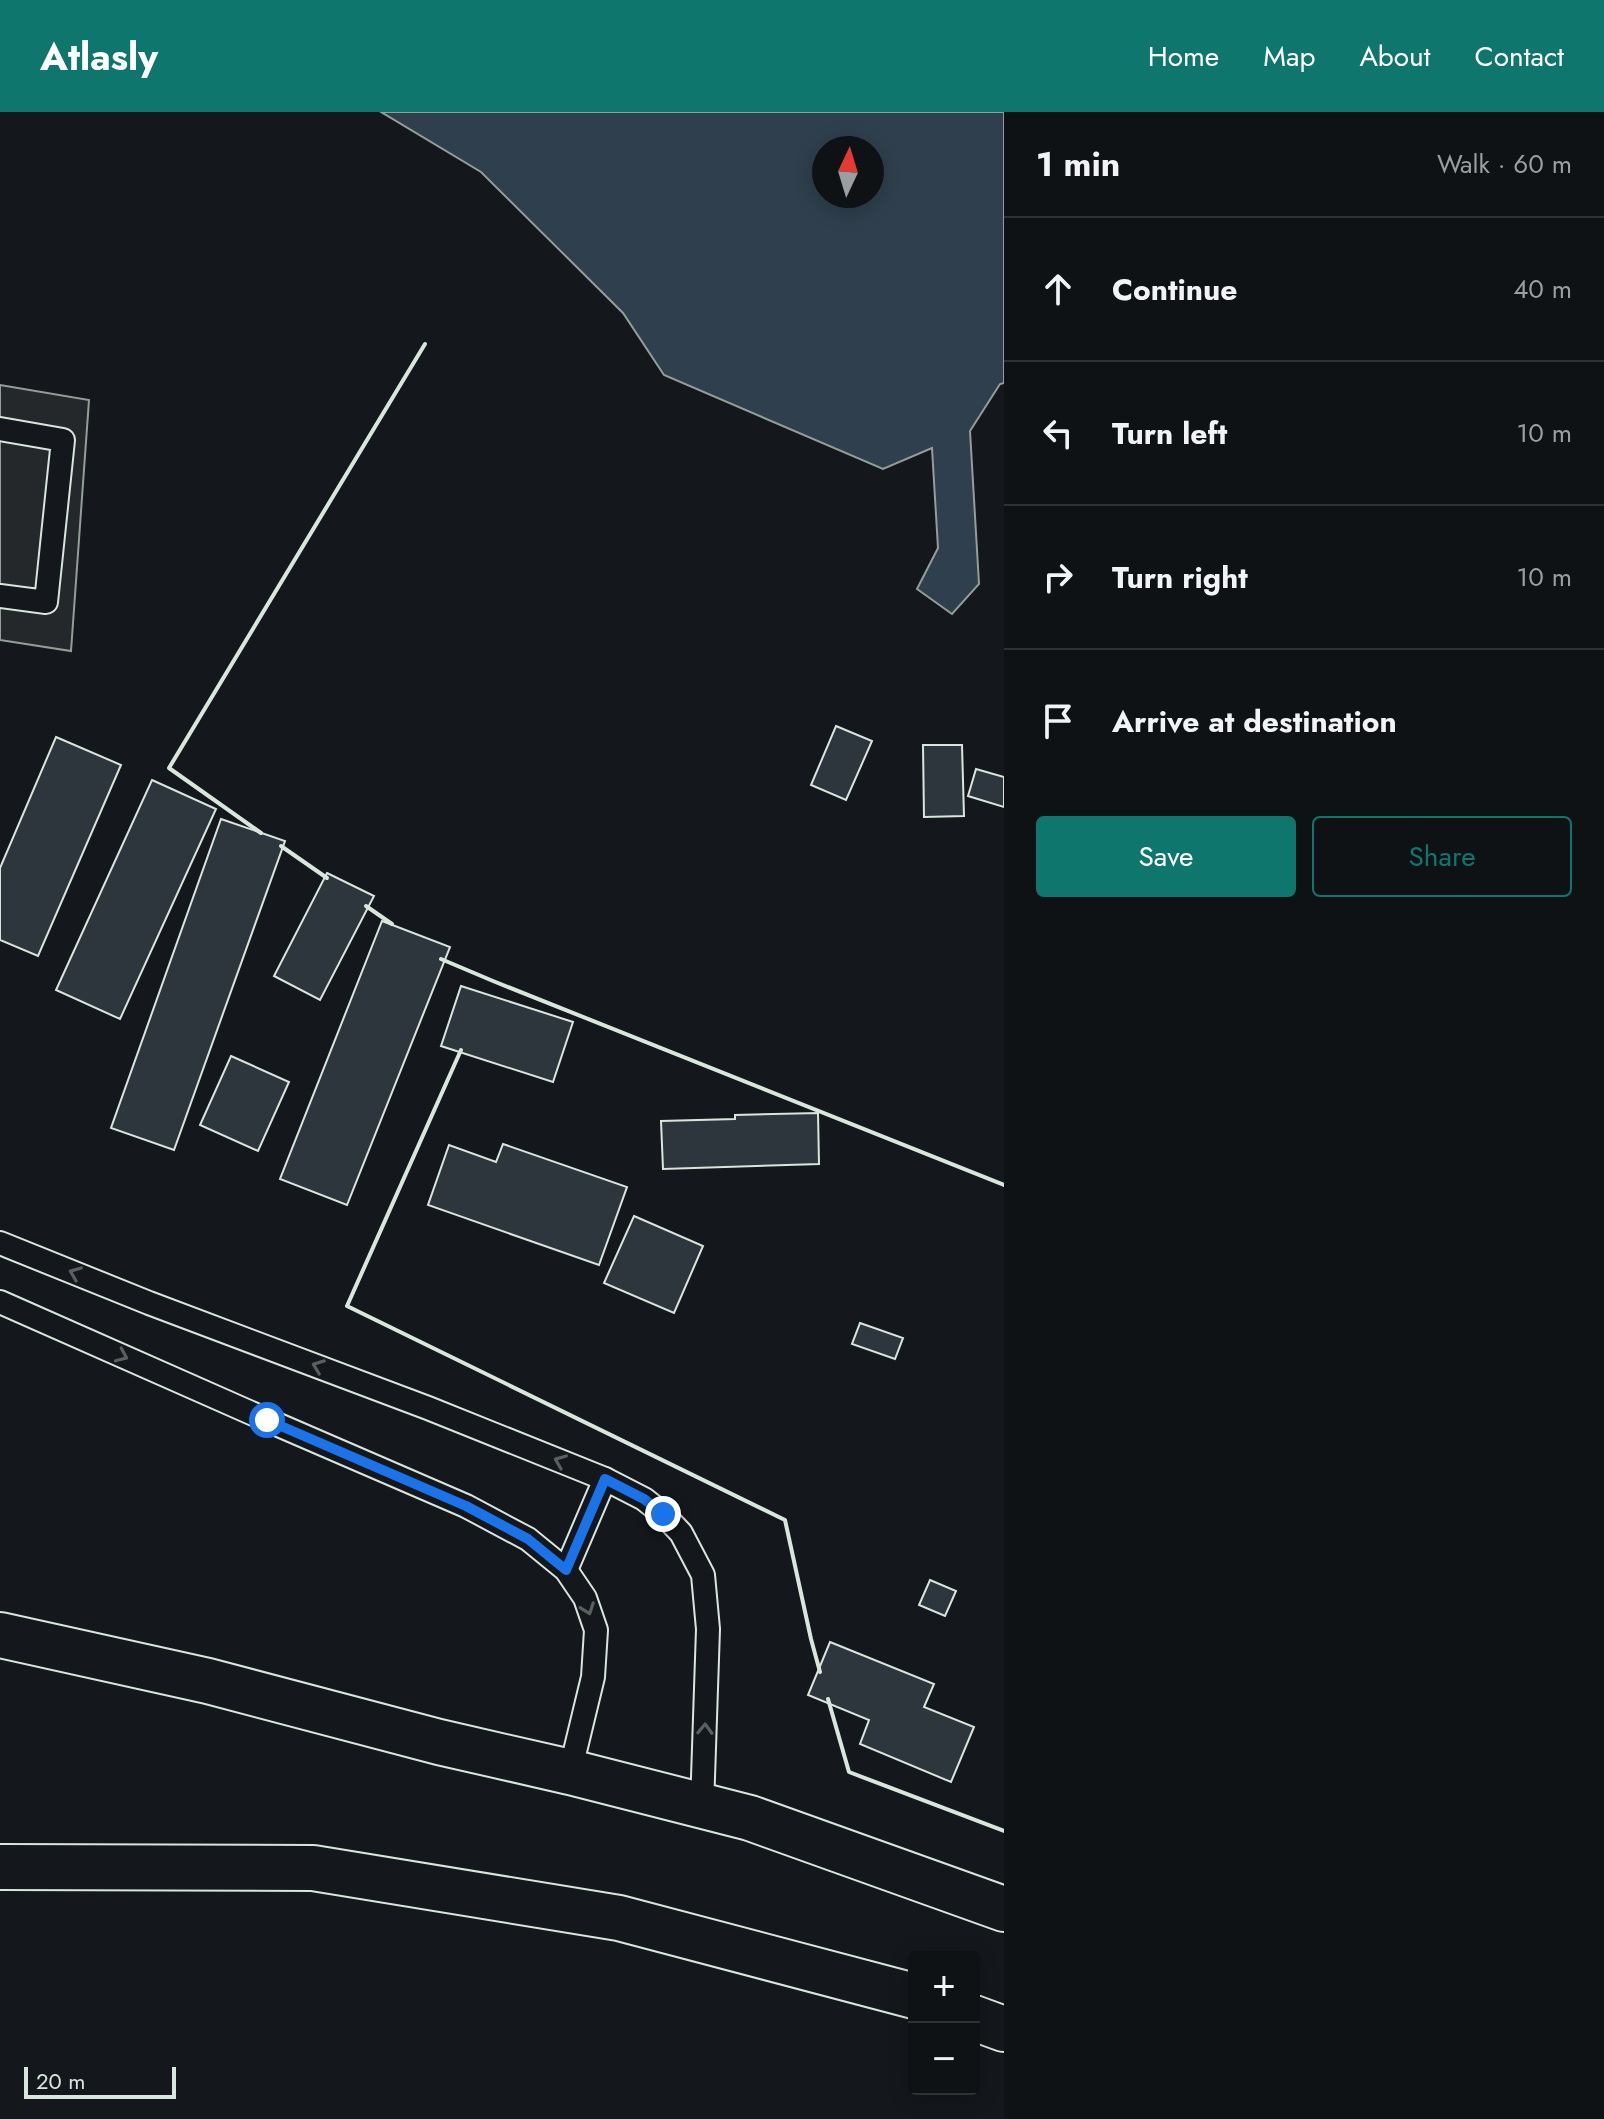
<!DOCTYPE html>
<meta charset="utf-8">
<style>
:root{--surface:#0f1215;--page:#181b1e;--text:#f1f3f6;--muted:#9b9ea0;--line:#2f3234;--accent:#0f766e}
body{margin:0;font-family:Jost,sans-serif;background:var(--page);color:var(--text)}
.controls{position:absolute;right:24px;bottom:24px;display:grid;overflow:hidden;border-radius:8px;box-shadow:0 4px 20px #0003}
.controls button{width:72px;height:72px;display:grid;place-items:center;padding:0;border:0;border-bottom:2px solid var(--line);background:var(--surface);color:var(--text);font:40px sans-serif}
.compass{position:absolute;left:812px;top:24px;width:72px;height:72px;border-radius:50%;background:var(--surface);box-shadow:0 4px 20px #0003;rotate:4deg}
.scale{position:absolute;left:24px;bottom:20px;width:152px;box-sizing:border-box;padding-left:8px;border:4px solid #d8e6dc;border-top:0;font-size:22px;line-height:28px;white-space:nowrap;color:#d8e6dc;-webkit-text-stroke:6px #14181c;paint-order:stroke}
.stop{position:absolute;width:24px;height:24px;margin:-18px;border:6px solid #1a73e8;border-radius:50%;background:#fff}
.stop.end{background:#1a73e8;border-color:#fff;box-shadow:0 2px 8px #0008}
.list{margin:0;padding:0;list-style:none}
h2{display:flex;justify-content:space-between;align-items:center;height:104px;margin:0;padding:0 32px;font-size:34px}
h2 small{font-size:26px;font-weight:400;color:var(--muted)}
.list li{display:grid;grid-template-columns:52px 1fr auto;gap:24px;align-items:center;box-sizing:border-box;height:144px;padding:0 32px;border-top:2px solid var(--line)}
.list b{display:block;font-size:30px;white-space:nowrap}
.list em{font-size:26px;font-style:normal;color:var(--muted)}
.actions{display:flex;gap:16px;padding:24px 32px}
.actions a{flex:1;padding:18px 0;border:2px solid var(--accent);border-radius:8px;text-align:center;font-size:28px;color:var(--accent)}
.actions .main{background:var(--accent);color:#fff}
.icon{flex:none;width:44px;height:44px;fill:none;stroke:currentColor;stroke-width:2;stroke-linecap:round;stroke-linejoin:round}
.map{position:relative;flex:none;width:1004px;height:2007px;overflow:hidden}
header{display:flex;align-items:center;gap:48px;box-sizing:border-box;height:112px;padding:0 40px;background:var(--accent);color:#fff}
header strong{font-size:38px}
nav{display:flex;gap:44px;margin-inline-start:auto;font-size:28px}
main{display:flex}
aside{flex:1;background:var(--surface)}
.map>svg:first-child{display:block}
.parking{fill:#24282b;stroke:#939e99;stroke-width:2}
.water{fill:#2f3f4d;stroke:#939e99;stroke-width:2;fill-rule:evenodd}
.building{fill:#2c363c;stroke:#d8e6dc;stroke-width:2}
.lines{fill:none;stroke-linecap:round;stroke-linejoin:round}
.service-casing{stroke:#d8e6dc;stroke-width:26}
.tertiary-casing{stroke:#d8e6dc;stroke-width:48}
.primary-casing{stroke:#d8e6dc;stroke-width:48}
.service{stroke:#14181c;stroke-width:22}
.tertiary{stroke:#14181c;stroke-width:44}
.primary{stroke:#14181c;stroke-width:44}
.wall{stroke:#d8e6dc;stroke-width:4}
.oneway{stroke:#59605f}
.route{stroke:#1a73e8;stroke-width:10}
</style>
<header>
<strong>Atlasly</strong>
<nav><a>Home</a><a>Map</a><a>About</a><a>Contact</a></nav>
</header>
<main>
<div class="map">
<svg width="1004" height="2007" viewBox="0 0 1004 2007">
<rect width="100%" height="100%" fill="#14181c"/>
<path class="parking" d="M0,273L89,288L71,539L0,528Z"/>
<path class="water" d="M381,0H1004V271L1000,272L970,319L979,472L952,502L917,477L938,436L932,336L883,357L664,263L623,201L481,60ZM824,36H872V84H824Z"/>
<g class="building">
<path d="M836,614L872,629L846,688L811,673Z"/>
<path d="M56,625L121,653L38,844L0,828V756Z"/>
<path d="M923,633H962L964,704L924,705Z"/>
<path d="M976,657L1004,665V695L968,684Z"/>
<path d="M152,668L216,697L120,907L56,878Z"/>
<path d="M221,707L285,729L174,1038L111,1016Z"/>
<path d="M327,761L374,784L320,888L274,864Z"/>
<path d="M382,809L450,835L347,1093L280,1067Z"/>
<path d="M461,874L573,910L553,970L441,934Z"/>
<path d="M231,944L289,970L258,1039L200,1013Z"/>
<path d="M818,1001L819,1052L663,1057L661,1009L735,1007V1003Z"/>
<path d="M503,1032L627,1075L599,1153L428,1093L449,1033L496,1050Z"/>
<path d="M634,1104L703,1134L674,1201L604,1171Z"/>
<path d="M860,1211L903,1226L895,1247L852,1232Z"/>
<path d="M930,1468L956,1479L945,1504L919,1493Z"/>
<path d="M830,1530L934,1572L924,1595L974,1615L951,1670L860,1632L869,1608L808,1583Z"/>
</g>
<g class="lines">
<defs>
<g id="service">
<path d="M0,317L63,328L46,490L0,484"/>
<path d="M0,1131L149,1191L428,1296L605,1367L644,1387L663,1402L681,1421L703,1463L708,1517L702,1695"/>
<path d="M0,1190L267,1308L466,1394L528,1427L566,1458L585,1486L596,1518L593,1565L570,1660"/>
<path d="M566,1458L605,1367"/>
</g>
<path id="tertiary" d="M0,1523L208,1569L439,1630L570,1660L750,1706L1004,1797"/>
<g id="primary">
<path d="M0,1755L313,1756L619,1806L914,1884"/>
<path d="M974,1906L1004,1917"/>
</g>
</defs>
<use href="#service" class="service-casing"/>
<use href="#tertiary" class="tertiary-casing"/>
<use href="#primary" class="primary-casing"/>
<use href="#service" class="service"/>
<use href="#tertiary" class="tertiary"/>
<use href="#primary" class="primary"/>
<g class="wall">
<path d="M261,721L169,656L425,232"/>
<path d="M281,734L327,766"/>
<path d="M366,794L392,812"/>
<path d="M441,847L493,869L1004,1073"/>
<path d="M461,938L347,1194L785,1408L811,1527L820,1560"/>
<path d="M828,1587L849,1660L1004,1719"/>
</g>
</g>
<defs><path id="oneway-chevron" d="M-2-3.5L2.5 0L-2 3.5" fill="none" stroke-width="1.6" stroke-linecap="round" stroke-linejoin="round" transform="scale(2)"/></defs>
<g class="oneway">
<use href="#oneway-chevron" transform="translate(75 1161) rotate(-158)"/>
<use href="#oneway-chevron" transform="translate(122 1244) rotate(24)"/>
<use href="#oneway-chevron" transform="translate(318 1254) rotate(-159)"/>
<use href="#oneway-chevron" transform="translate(560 1349) rotate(-158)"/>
<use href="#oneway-chevron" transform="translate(588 1497) rotate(70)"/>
<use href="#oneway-chevron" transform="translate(705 1617) rotate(-88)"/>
</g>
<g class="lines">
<path class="route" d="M267,1308L466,1394L528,1427L566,1458L605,1367L644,1387L663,1402"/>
</g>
</svg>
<div class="controls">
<button>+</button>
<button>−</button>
</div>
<svg class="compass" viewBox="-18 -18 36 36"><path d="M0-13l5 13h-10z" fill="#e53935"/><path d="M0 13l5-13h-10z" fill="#9b9ea0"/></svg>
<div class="scale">20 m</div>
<div class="stop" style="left:267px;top:1308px"></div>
<div class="stop end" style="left:663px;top:1402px"></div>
</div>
<aside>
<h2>1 min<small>Walk · 60 m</small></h2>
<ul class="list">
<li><svg class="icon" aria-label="ahead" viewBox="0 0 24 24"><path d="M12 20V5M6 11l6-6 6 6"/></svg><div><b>Continue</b></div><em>40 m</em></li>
<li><svg class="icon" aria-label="left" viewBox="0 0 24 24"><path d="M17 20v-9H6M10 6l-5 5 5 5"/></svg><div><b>Turn left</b></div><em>10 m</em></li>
<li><svg class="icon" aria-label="right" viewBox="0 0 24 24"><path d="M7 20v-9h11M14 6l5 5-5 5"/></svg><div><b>Turn right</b></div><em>10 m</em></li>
<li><svg class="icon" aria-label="arrive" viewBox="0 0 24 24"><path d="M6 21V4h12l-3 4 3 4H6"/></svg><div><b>Arrive at destination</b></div></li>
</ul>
<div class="actions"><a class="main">Save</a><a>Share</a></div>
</aside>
</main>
